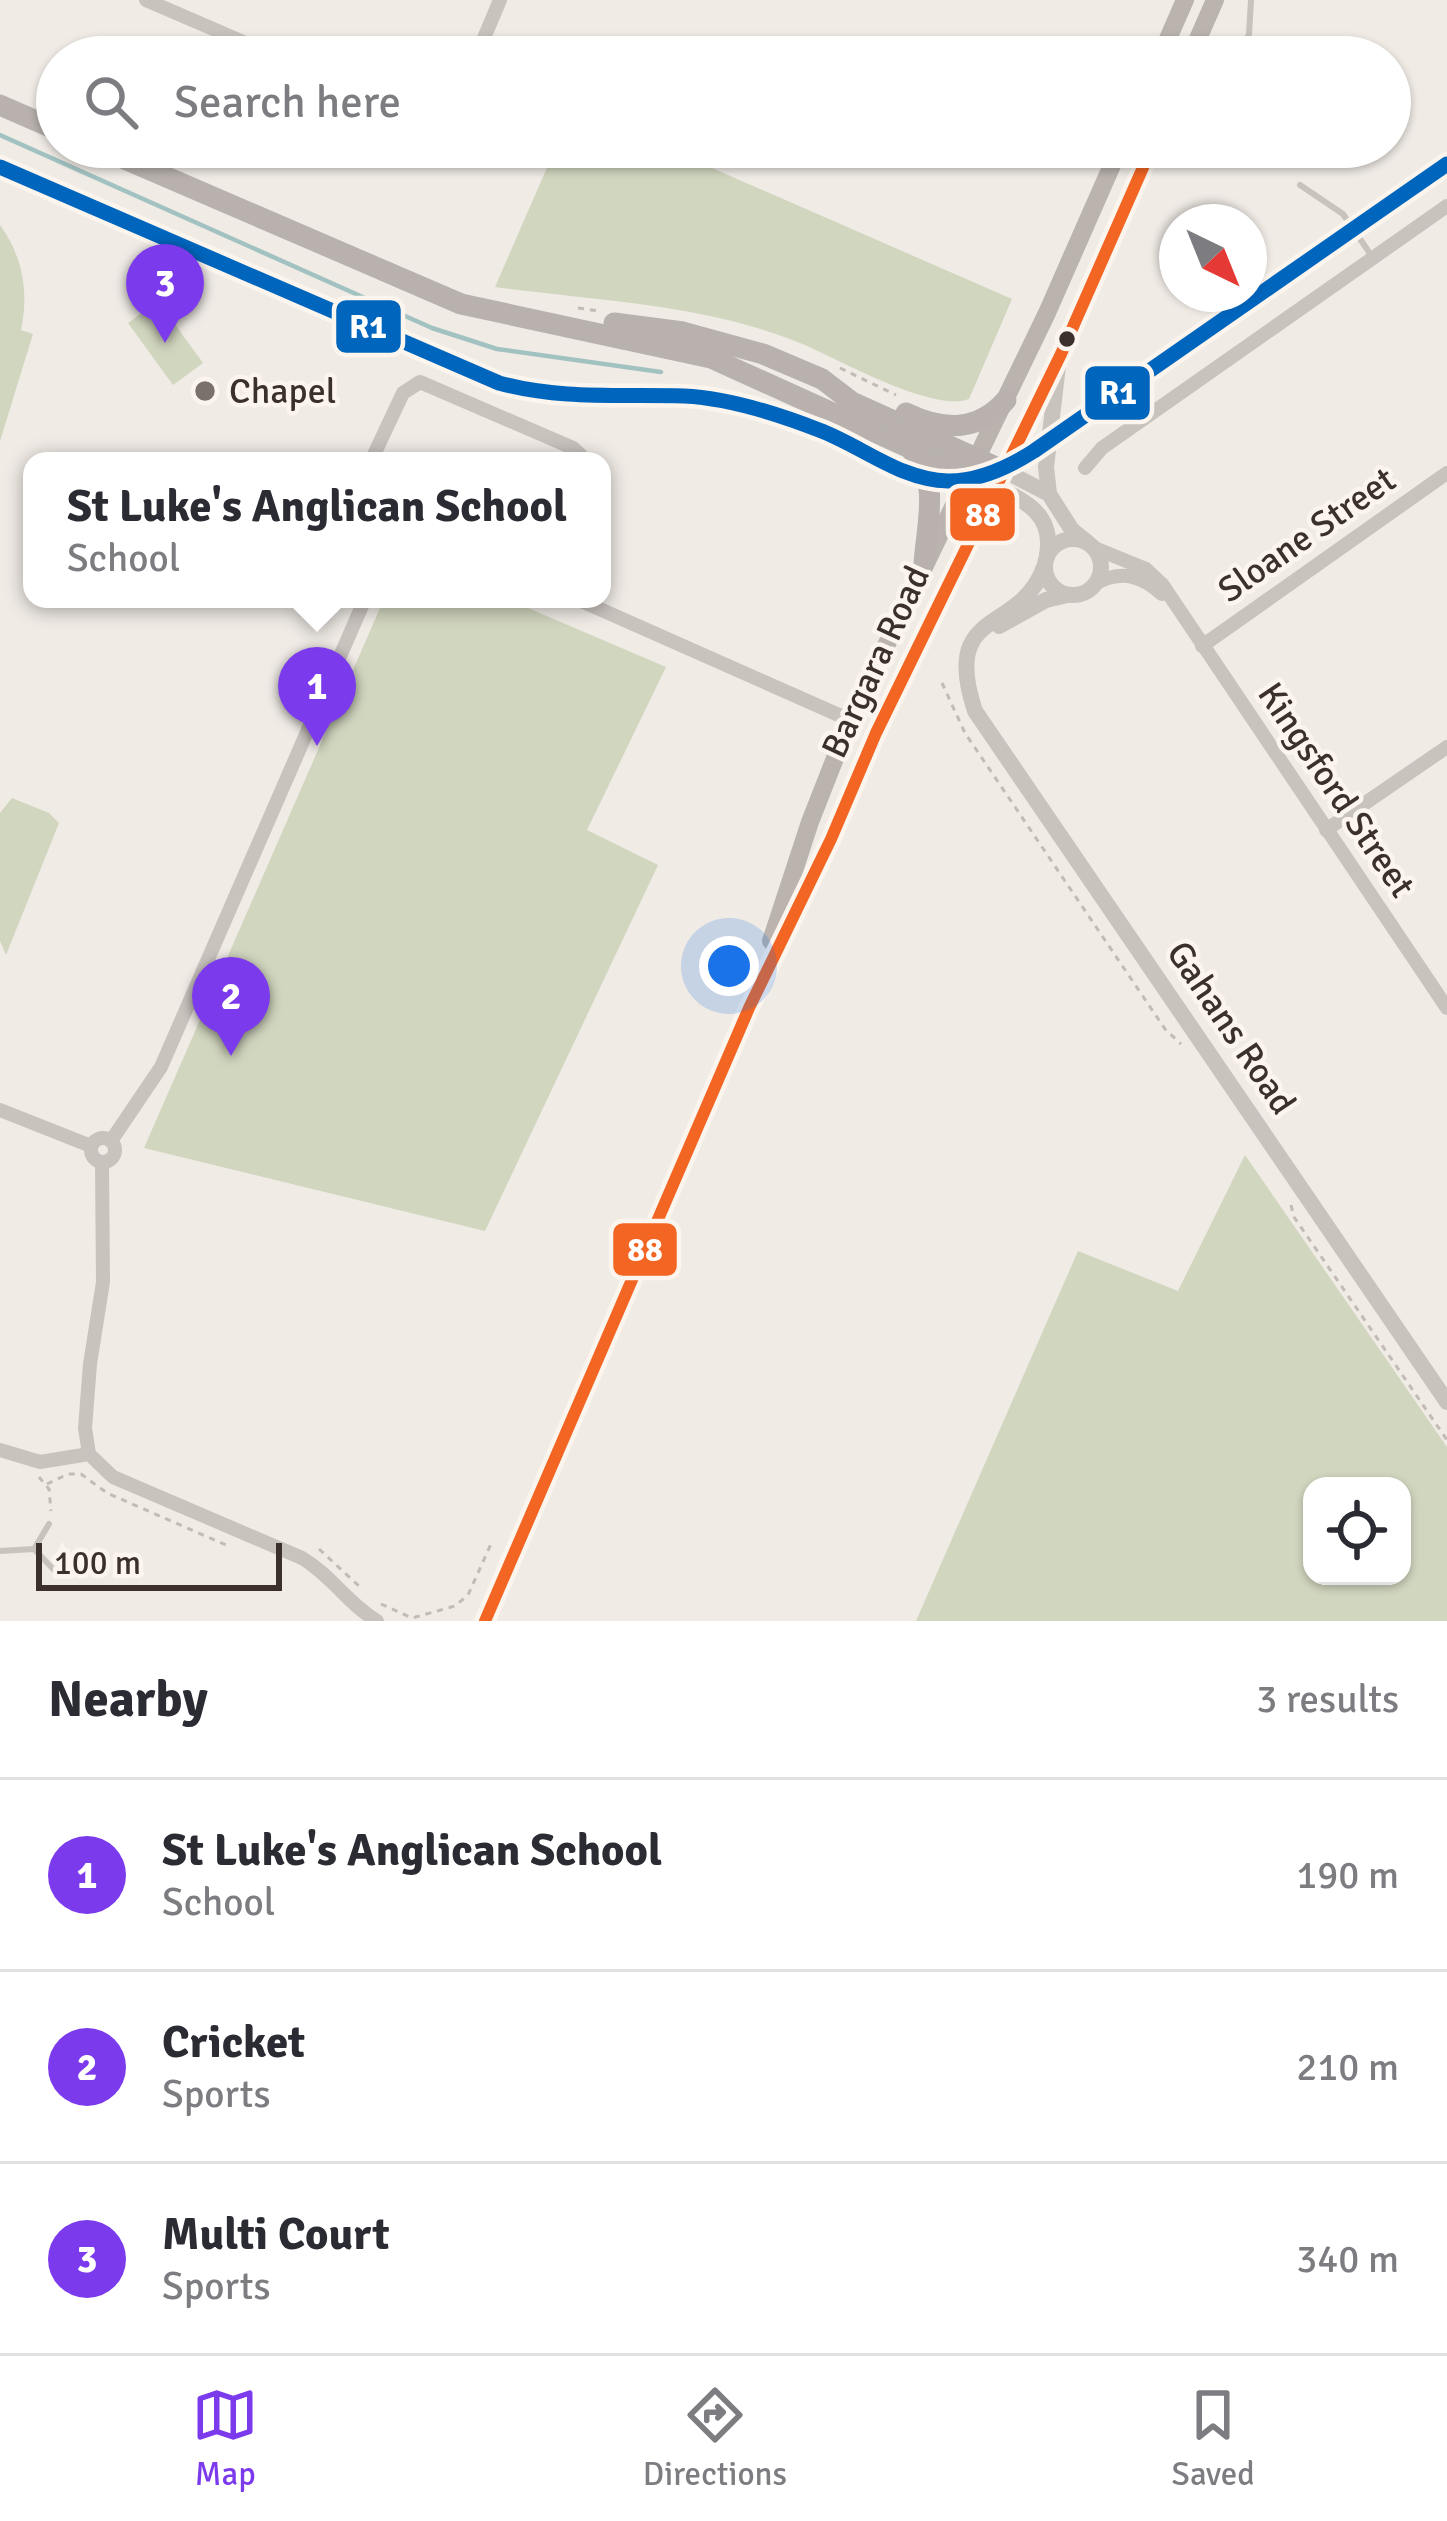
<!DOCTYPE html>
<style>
:root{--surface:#fff;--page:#f2f2f3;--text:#2b2b33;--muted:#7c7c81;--line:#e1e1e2;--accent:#7c3aed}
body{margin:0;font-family:Signika,sans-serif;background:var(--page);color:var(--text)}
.controls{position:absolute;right:36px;bottom:36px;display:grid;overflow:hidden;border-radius:24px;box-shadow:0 3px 9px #0004}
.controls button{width:108px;height:108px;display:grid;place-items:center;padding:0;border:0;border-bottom:3px solid var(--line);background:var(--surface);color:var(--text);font:60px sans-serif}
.compass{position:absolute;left:1159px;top:204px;width:108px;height:108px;border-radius:50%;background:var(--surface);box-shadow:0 3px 9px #0004;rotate:137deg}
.scale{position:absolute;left:36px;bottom:30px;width:246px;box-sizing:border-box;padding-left:12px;border:6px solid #3b302b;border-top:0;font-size:33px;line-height:42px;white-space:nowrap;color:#3b302b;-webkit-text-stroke:9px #fbf5ee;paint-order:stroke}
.you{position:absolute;left:729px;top:966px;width:42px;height:42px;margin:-30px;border:9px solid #fff;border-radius:50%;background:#1a73e8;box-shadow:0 0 0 18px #1a73e833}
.badge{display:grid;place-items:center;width:78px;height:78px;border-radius:50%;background:var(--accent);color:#fff;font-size:39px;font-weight:700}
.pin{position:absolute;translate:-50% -99px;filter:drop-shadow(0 3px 6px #0008)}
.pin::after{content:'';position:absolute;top:63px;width:42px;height:36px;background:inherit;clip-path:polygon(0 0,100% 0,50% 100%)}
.popup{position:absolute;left:23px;top:452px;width:588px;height:156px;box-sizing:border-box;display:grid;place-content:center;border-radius:24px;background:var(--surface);filter:drop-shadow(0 3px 9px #0005);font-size:39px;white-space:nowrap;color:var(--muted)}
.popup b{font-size:45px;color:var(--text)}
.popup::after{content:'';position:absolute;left:50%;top:100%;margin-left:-24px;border:24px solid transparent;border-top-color:var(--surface)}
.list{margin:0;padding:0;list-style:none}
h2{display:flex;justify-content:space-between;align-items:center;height:156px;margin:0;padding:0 48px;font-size:51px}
h2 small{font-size:39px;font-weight:400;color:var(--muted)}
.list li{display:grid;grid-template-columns:78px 1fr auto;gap:36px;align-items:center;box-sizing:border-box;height:192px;padding:0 48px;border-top:3px solid var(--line)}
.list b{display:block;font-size:45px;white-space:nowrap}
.list p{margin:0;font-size:39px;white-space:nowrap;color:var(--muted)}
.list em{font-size:39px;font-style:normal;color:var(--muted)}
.icon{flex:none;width:66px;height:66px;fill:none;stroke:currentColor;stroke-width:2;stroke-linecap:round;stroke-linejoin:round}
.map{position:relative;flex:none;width:1447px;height:1621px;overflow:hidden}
.search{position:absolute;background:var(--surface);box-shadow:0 3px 9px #0004;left:36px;right:36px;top:36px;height:132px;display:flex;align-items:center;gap:30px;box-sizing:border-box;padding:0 42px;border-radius:66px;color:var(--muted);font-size:45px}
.sheet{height:732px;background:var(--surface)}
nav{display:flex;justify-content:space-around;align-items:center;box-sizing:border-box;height:168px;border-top:3px solid var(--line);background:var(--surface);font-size:33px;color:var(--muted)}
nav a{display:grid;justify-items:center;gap:6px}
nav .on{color:var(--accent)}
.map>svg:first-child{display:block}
.green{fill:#d1d6bf;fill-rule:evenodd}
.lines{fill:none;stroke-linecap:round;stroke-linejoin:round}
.stream{stroke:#a1c2c1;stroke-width:4.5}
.path{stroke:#c2bbb6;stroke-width:3;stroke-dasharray:6 6;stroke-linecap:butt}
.service{stroke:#c9c3be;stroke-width:6}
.minor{stroke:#c9c3be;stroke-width:14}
.tertiary{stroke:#c9c3be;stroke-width:16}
.secondary{stroke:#bab3ae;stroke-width:18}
.primary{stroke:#b8b1ad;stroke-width:21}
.bus-1-casing{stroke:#fbf5ee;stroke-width:21}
.bus-1{stroke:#f26522;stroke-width:12}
.rail-1-casing{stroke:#fbf5ee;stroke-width:24}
.rail-1{stroke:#0065bd;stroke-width:15}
.bus-dot{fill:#3b302b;stroke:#fbf5ee;stroke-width:4.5}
.poi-dot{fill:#7a716c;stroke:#fbf5ee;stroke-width:4.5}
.labels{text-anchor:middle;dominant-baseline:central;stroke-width:9;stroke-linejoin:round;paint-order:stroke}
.poi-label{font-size:36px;fill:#3b302b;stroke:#fbf5ee;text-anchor:start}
.street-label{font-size:36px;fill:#3b302b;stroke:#fbf5ee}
.line-badge{stroke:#fbf5ee;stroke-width:4.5}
.badge-label{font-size:33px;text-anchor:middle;font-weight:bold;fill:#fff}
</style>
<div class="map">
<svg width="1447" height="1621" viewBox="0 0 1447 1621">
<rect width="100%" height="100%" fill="#f0ebe5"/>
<g class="green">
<path d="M556,147H664L1012,299L969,399C935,413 841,361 805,345C708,304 599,301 495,287Z"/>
<path d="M0,225C23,257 29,292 21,330L33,334L0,441Z"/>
<path d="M158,301L203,363L173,385L128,323Z"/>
<path d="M384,599H507L666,667L587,830L658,865L485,1231L144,1148Z"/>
<path d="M12,798L49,813L59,823L6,955L0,941V813Z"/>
<path d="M1245,1155L1447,1447V1621H916L1078,1251L1178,1291ZM1402,1486V1576H1312V1486Z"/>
</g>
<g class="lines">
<path class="stream" d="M0,135L432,328L497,349L661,372"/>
<g class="path">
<path d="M578,308L599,311"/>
<path d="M840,368L896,395"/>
<path d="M942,683L965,733L1165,1029L1181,1044"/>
<path d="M1291,1205L1294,1217L1447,1440"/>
<path d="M39,1477L49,1489L51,1511"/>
<path d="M47,1484L68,1474H81L107,1493L226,1545L228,1542"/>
<path d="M319,1549L360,1587"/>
<path d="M381,1604L412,1618L455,1606L468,1595L491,1544"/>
</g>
<g class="service">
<path d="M1238,57L1249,34L1251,0"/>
<path d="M1300,185L1343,214L1371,255"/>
<path d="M34,1549L49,1524"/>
<path d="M0,1551L34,1549L56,1572"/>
</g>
<g class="minor">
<path d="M146,0L278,57"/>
<path d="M476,57L500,0"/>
<path d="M371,461L403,393L420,382L573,448L587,461"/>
<path d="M1085,468L1102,448L1447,206"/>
<path d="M1092,547L1146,569L1162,584L1447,1008"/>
<path d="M1096,583C1122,570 1141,575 1162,594"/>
<path d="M577,599L850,720"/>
<path d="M1202,646L1447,473"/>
<path d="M1326,830L1447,747"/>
<path d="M0,1110L91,1146"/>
<circle cx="103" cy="1150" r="12"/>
<path d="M111,1141L161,1067L365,599"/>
<path d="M102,1162L103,1282L90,1364L85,1428L89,1454L113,1477L302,1558C331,1575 348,1604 377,1621"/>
<path d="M0,1450L40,1462L89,1454"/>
</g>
<g class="tertiary">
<path d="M1005,471L1049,494L1072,530L1087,542"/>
<path d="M996,487C1027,502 1054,515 1047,555"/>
<path d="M1049,494L1046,467L1058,366"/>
<circle cx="1073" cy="567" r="28"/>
<path d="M1044,567C1020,635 940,606 975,711L1447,1402"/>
<path d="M999,626L1046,600L1067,595"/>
</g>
<g class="secondary">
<path d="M1160,57L1185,0"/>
<path d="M1190,57L1215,0"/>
<path d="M771,941L810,822L850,720L1047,313L1120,147"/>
<path d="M485,1621L749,1008L831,839L876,733L1061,354L1152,147"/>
</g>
<g class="primary">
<path d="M0,105L57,130"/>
<path d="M97,147L461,304L711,358L996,487"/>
<path d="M614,323L683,332L763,354L822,379L852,402L1005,471"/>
<path d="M906,413C943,431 978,432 1006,400"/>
<path d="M912,451C941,478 926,528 924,564"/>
</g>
<defs>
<path id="bus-1" d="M485,1621L749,1008L831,839L876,733L1061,354L1152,147"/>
</defs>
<use href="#bus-1" class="bus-1-casing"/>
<use href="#bus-1" class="bus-1"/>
<defs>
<path id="rail-1" d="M0,167L499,383C561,400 621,394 684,396C728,398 778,414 819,430C862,446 900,480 948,481C979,481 1009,467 1034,451L1447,164"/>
</defs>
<use href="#rail-1" class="rail-1-casing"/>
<use href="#rail-1" class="rail-1"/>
</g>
<circle class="bus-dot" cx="1067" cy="339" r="10"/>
<circle class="poi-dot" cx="205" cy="391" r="12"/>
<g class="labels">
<g class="poi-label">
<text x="229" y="391">Chapel</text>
</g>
<g class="street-label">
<text transform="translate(1307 535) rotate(-35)">Sloane Street</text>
<text transform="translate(876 662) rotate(-65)">Bargara Road</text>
<text transform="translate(1336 790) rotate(56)">Kingsford Street</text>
<text transform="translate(1231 1028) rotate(56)">Gahans Road</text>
</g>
</g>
<g class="line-badge">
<rect x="334" y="298" width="69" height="57" rx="12" fill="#0065bd"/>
<rect x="1083" y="364" width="69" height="58" rx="12" fill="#0065bd"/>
<rect x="948" y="486" width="69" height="57" rx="12" fill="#f26522"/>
<rect x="611" y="1221" width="68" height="57" rx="12" fill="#f26522"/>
</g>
<g class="badge-label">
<text x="368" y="338">R1</text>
<text x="1118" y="404">R1</text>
<text x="983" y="526">88</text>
<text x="645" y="1261">88</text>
</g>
</svg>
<div class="controls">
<button><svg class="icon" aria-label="locate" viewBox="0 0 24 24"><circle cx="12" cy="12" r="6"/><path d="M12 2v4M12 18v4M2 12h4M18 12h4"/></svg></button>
</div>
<svg class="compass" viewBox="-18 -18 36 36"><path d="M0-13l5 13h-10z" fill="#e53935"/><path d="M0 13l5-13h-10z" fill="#7c7c81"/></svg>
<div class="scale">100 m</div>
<div class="you"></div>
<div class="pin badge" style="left:317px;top:746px">1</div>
<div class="popup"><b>St Luke's Anglican School</b>School</div>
<div class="pin badge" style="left:231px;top:1056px">2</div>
<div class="pin badge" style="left:165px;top:343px">3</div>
<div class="search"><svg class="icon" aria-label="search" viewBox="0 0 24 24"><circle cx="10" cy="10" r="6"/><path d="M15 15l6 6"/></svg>Search here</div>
</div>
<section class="sheet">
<h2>Nearby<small>3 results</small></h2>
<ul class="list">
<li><span class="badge">1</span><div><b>St Luke's Anglican School</b><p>School</p></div><em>190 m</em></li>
<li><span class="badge">2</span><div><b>Cricket</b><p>Sports</p></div><em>210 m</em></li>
<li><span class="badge">3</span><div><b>Multi Court</b><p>Sports</p></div><em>340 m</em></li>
</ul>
</section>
<nav>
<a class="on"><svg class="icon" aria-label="map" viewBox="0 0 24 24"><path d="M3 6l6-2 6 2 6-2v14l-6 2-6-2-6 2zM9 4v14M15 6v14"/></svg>Map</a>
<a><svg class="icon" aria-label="directions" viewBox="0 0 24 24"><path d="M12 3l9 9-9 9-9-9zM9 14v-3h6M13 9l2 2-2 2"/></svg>Directions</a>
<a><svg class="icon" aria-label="saved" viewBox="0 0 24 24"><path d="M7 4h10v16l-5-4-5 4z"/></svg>Saved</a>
</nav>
